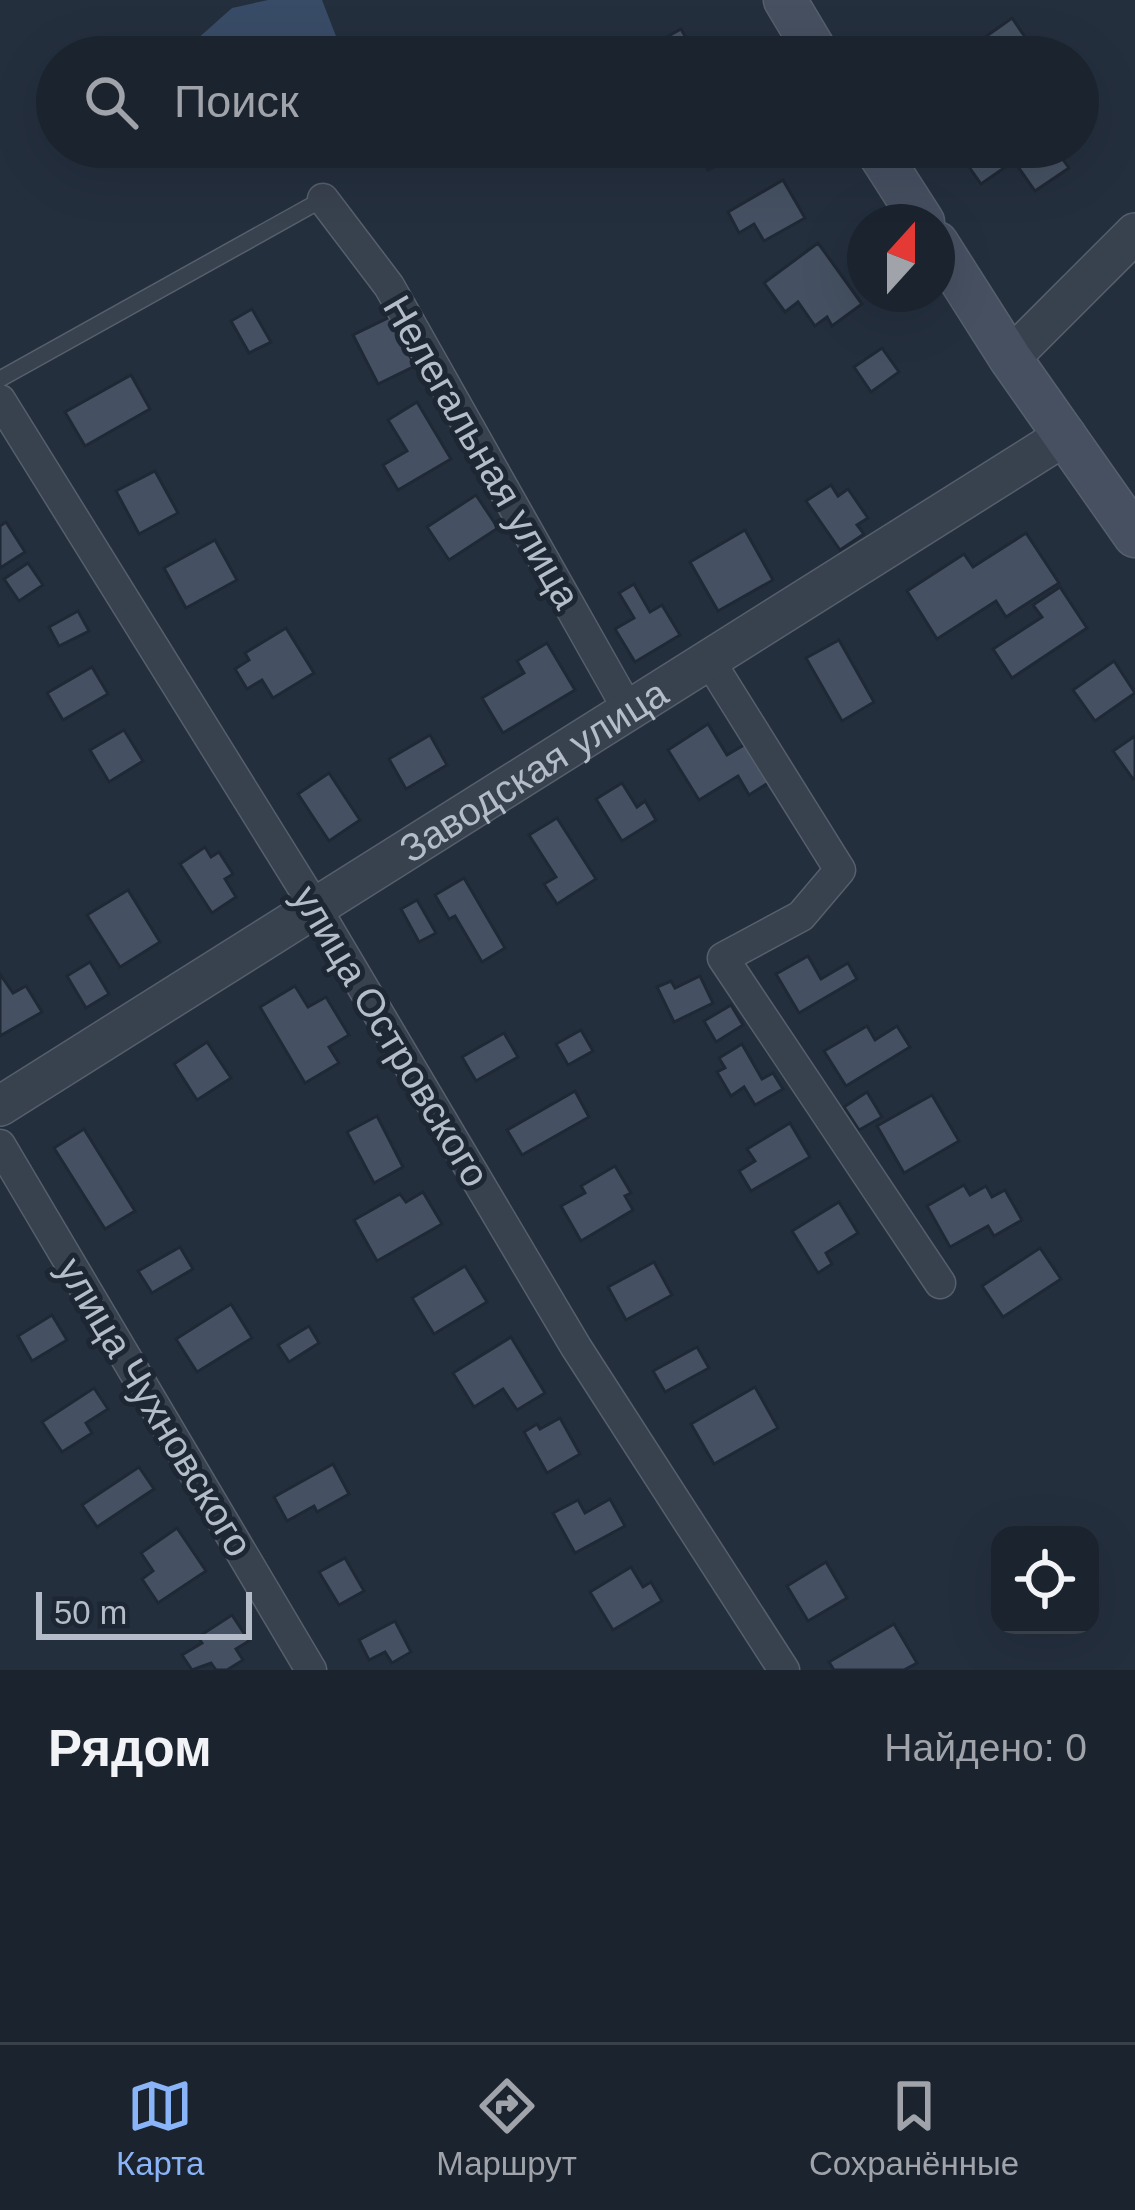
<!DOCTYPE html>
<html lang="ru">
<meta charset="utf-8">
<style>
:root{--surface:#1b232e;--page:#282f3a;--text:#f1f3f6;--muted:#a0a4aa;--line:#39404a;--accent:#8ab4f8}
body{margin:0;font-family:Arial,sans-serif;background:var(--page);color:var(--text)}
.controls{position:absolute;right:36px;bottom:36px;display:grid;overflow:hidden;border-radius:24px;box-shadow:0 12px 48px #0002}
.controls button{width:108px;height:108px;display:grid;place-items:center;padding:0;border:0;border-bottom:3px solid var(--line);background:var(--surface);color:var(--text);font:60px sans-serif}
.compass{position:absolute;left:847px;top:204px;width:108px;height:108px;border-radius:50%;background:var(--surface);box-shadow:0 12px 48px #0002;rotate:21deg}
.scale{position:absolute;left:36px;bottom:30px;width:216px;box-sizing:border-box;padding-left:12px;border:6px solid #b4bcc9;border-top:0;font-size:33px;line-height:42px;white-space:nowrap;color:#b4bcc9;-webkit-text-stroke:9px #1d2633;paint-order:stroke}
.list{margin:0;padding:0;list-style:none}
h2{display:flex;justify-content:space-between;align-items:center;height:156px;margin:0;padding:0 48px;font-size:51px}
h2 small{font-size:39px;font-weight:400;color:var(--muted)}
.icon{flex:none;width:66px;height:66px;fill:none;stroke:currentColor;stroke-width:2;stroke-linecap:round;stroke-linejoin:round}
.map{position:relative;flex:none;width:1135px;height:1670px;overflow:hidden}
.search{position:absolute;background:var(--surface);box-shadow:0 12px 48px #0002;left:36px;right:36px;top:36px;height:132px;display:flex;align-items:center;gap:30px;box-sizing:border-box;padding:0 42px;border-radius:66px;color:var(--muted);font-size:45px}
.sheet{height:372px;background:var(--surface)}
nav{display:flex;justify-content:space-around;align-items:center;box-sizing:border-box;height:168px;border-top:3px solid var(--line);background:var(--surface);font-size:33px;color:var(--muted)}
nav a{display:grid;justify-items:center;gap:6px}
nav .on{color:var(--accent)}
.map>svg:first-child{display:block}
.water{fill:#394c67}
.building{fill:#455162;stroke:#1f2835;stroke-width:3}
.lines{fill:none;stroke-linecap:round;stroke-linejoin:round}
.service-casing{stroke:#565f6c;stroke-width:18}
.minor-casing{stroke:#565f6c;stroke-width:33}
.tertiary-casing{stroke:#565f6c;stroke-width:42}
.secondary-casing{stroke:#565f6c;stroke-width:45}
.service{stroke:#38414e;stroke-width:15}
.minor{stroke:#38414e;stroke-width:30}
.tertiary{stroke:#38414e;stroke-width:39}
.secondary{stroke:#465061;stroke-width:42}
.labels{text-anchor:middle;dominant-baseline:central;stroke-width:10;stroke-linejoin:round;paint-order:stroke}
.street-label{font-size:39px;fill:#b4bcc9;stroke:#1d2633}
</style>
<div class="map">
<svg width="1135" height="1670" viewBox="0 0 1135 1670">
<rect width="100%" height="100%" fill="#242f3e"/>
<path class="water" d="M268,0H322L344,57H177L232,8Z"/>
<g class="building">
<path d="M1012,18L1039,57H957Z"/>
<path d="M681,29L697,57H643L640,52Z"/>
<path d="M696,147H751L708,170Z"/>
<path d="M955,147H1054L1069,168L1035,191L1014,161L981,184Z"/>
<path d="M783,180L805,218L764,241L754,224L739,233L728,212Z"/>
<path d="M818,243L862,304L832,326L827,317L815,326L798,302L785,312L764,283Z"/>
<path d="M252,309L271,342L249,353L231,321Z"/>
<path d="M390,317L415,366L378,384L353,335Z"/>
<path d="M882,348L899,372L871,392L854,367Z"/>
<path d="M131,375L150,409L85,446L65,412Z"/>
<path d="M417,402L451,459L398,490L383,465L407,451L388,420Z"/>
<path d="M155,471L178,513L139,534L116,491Z"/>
<path d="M831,485L838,496L848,489L868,518L857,525L864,534L840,550L806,501Z"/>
<path d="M476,495L498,528L449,560L427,527Z"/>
<path d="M6,522L25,552L0,568V526Z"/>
<path d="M745,530L773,580L718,611L690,562Z"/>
<path d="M1026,533L1059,583L1006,617L996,601L937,639L907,591L964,554L973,567Z"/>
<path d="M215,540L237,580L186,608L164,568Z"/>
<path d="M28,563L43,585L19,601L4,579Z"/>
<path d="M634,584L650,612L662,605L680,635L635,662L615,629L634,618L619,593Z"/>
<path d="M1060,587L1087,628L1012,678L993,649L1042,617L1033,605Z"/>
<path d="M78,611L89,631L59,646L49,627Z"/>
<path d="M286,628L314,673L273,698L262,680L247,689L235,669L249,660L245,653Z"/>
<path d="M839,640L874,702L842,721L806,658Z"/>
<path d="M547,643L575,690L503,733L482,698L524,673L517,661Z"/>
<path d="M1114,661L1135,693L1095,721L1073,690Z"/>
<path d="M92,667L108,694L63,720L47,693Z"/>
<path d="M708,724L727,755L749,742L773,780L749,795L738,776L699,800L668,750Z"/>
<path d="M124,730L143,761L109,782L90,750Z"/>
<path d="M430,735L447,765L406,789L389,759Z"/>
<path d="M1135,736V778L1133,779L1113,751Z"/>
<path d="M329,773L360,820L329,841L298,794Z"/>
<path d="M622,783L637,807L645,801L656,820L622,841L596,799Z"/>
<path d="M557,818L596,879L557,904L544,884L556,877L529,835Z"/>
<path d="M205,847L211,857L219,852L233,874L225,879L236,897L212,913L180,864Z"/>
<path d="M464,878L505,948L482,962L455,916L449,919L435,895Z"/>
<path d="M128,890L160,942L120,967L87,915Z"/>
<path d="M417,900L436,933L419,942L401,909Z"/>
<path d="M808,956L821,979L848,963L857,979L799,1013L776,974Z"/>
<path d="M90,962L109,994L86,1008L67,976Z"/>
<path d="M0,974L13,993L26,986L42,1012L0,1036Z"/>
<path d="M700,976L713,1003L674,1022L657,987L671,981L675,988Z"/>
<path d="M295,986L308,1007L326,997L349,1035L329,1047L339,1063L305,1083L260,1007Z"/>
<path d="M731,1005L743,1025L716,1042L704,1021Z"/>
<path d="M867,1026L875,1040L897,1026L910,1047L846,1086L824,1051Z"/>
<path d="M581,1030L593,1051L568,1065L556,1044Z"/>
<path d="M504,1033L518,1057L476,1081L462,1057Z"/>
<path d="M207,1042L231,1078L197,1100L174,1064Z"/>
<path d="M742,1044L762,1079L773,1073L783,1089L755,1105L744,1087L731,1096L717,1072L725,1068L719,1058Z"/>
<path d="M575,1091L589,1117L522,1155L507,1130Z"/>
<path d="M867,1092L882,1117L859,1130L844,1107Z"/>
<path d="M932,1095L959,1141L904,1173L877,1126Z"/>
<path d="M377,1116L403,1167L374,1183L347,1132Z"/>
<path d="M790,1123L810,1157L751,1191L739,1171L755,1161L747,1149Z"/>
<path d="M84,1129L135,1211L105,1229L54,1148Z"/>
<path d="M615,1166L631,1193L625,1196L633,1210L581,1241L561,1206L585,1193L581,1186Z"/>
<path d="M964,1185L970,1195L986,1186L992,1197L1005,1190L1022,1220L994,1236L988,1226L950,1247L927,1206Z"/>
<path d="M423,1192L442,1224L377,1261L354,1220L400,1194L406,1202Z"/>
<path d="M839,1202L858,1233L826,1253L832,1264L818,1273L792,1231Z"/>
<path d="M180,1247L193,1269L152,1293L138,1271Z"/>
<path d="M1040,1248L1061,1279L1003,1317L982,1286Z"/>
<path d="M654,1262L672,1295L626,1320L608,1287Z"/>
<path d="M465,1266L487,1302L434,1334L412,1298Z"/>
<path d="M231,1304L252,1338L197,1372L176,1339Z"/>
<path d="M52,1315L67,1340L32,1361L18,1336Z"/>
<path d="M309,1326L319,1343L289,1362L278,1345Z"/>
<path d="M511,1337L545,1393L517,1410L503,1389L474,1407L453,1373Z"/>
<path d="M697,1347L709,1368L665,1392L653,1371Z"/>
<path d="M755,1387L778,1428L714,1464L691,1424Z"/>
<path d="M94,1388L108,1409L86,1423L92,1433L62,1452L42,1422Z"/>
<path d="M560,1418L580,1454L547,1473L524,1432L537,1424L540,1429Z"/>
<path d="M333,1464L349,1494L317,1512L314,1506L287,1521L274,1497Z"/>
<path d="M139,1467L154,1489L97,1527L82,1505Z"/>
<path d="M610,1499L625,1526L575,1553L553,1513L578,1500L585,1513Z"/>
<path d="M177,1528L206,1571L158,1603L142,1579L153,1571L141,1553Z"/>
<path d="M345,1558L364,1591L339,1605L319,1572Z"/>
<path d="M826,1562L847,1598L808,1621L787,1586Z"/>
<path d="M631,1567L643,1587L651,1582L662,1601L613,1630L590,1592Z"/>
<path d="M232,1615L249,1641L236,1649L243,1660L227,1670H216L211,1663L192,1670L182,1655L202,1643L198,1637Z"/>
<path d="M395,1621L411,1652L392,1663L385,1652L369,1660L359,1640Z"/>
<path d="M894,1624L917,1663L904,1670H834L829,1662Z"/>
</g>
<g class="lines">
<defs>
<path id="service" d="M0,379L323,199"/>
<g id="minor">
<path d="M323,199L389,286L629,711"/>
<path d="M0,400L317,910L576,1347L784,1670"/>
<path d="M709,660L840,870L801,916L723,958L940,1283"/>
<path d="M0,1145L311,1670"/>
</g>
<g id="tertiary">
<path d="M1010,358L1135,233"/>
<path id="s1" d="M0,1106L1066,435"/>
</g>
<g id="secondary">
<path d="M785,0L819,57"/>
<path d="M875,147L923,222"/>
<path d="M937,243L1010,358L1135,536"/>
</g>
</defs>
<use href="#service" class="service-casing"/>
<use href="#minor" class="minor-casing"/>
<use href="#tertiary" class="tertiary-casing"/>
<use href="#secondary" class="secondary-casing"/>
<use href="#service" class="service"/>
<use href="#minor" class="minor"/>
<use href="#tertiary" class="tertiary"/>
<use href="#secondary" class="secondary"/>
</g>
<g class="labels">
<g class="street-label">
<text transform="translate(482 452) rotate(60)">Нелегальная улица</text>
<text stroke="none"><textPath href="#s1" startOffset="630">Заводская улица</textPath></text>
<text transform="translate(391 1036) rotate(59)">улица Островского</text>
<text transform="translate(155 1407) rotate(59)">улица Чухновского</text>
</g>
</g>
</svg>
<div class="controls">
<button><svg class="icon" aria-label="locate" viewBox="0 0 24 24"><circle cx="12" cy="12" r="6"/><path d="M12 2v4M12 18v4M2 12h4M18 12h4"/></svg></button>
</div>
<svg class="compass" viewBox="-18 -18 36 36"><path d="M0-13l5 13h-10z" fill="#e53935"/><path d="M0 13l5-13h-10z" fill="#a0a4aa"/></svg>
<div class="scale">50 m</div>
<div class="search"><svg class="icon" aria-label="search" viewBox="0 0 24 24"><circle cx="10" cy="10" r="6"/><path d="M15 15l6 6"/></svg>Поиск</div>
</div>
<section class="sheet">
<h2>Рядом<small>Найдено: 0</small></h2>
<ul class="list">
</ul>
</section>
<nav>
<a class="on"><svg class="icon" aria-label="map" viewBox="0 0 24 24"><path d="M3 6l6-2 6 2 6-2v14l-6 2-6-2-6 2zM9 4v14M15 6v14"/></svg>Карта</a>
<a><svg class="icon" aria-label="directions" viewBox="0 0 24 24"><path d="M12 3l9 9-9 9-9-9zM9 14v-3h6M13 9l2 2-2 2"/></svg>Маршрут</a>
<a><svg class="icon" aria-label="saved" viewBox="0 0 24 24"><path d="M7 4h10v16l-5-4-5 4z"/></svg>Сохранённые</a>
</nav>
